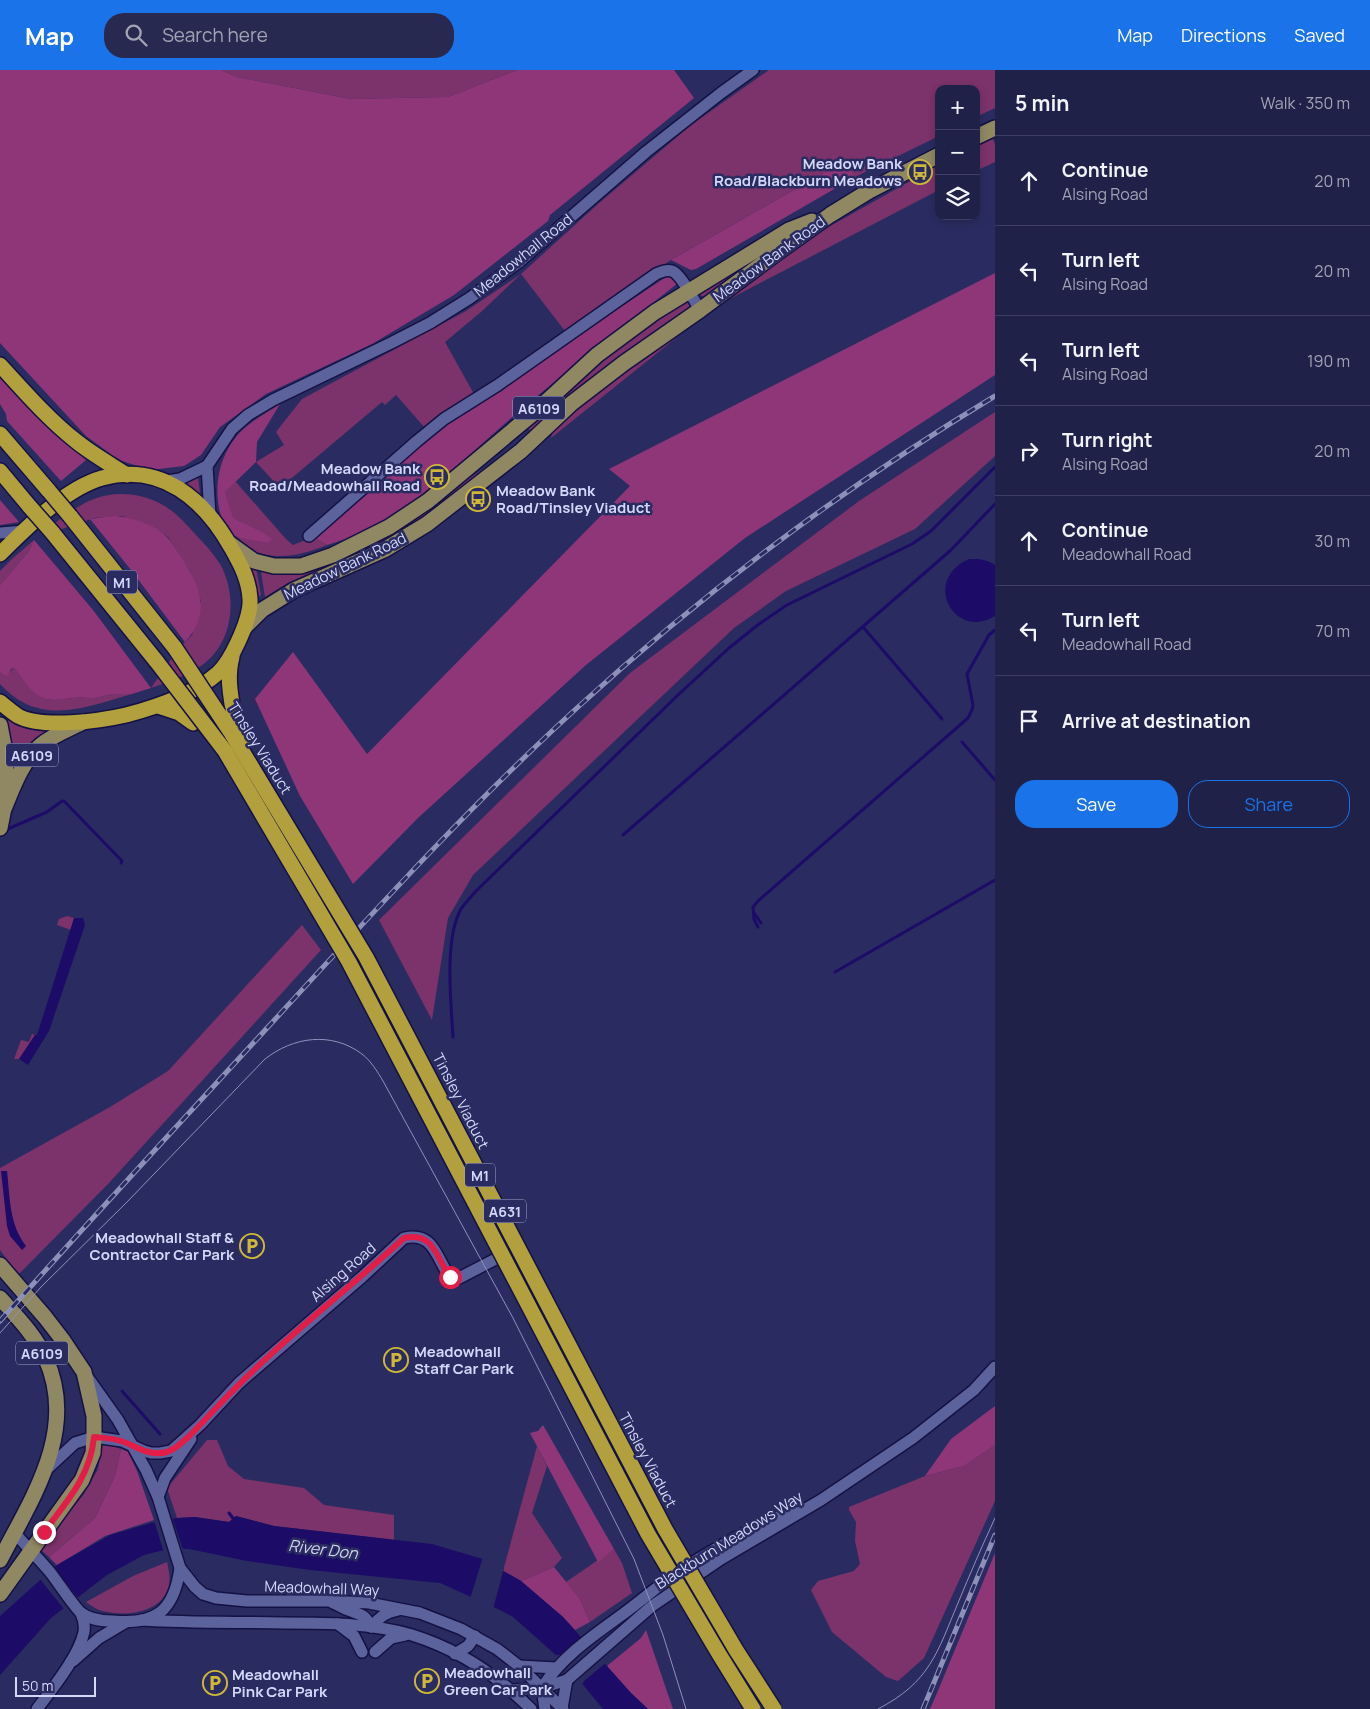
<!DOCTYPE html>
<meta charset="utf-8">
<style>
:root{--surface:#202149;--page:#282950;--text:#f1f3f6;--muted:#a2a3b4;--line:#3d3e61;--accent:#1a73e8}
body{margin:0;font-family:Manrope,sans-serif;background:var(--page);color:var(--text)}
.controls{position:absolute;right:15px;top:15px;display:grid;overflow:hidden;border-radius:10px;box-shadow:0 2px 8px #0003}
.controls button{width:45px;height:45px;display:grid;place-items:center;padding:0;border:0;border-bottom:1px solid var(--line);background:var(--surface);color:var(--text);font:25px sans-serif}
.scale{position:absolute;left:15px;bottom:12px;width:81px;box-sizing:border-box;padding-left:5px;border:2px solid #d3d8f9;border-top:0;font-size:14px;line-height:18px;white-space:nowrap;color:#d3d8f9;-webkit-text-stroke:4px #2a2c61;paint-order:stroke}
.stop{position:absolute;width:15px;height:15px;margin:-11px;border:4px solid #e11d48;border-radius:50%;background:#fff}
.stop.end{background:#e11d48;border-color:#fff;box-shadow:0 1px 5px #0008}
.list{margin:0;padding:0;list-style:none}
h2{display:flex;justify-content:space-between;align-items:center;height:65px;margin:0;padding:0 20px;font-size:21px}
h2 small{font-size:16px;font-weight:400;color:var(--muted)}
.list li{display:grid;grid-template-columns:32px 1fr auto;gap:15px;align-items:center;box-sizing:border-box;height:90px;padding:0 20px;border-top:1px solid var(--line)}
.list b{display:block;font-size:19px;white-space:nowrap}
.list p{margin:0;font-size:16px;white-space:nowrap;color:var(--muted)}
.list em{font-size:16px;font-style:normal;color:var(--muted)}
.actions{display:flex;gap:10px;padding:15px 20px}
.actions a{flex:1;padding:11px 0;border:1px solid var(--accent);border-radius:20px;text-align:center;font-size:18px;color:var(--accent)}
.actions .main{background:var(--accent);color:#fff}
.icon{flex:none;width:28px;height:28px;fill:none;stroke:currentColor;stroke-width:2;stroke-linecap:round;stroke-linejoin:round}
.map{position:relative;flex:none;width:995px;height:1639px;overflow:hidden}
header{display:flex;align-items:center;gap:30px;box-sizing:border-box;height:70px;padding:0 25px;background:var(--accent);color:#fff}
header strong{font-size:24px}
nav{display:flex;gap:28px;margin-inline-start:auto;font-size:18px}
.search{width:350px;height:45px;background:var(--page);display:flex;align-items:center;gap:12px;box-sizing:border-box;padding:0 18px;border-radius:20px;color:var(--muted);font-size:19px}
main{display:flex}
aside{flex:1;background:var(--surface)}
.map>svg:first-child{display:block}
.green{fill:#7c326a}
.forest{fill:#8f3679}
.water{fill:#1c0b67}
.pier{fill:#2a2c61}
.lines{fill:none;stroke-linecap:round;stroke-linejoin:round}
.stream{stroke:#1c0b67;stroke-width:3}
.minor-casing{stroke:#141144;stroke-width:14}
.major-casing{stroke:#141144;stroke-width:18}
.highway-casing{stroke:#141144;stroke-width:18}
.minor{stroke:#5c629c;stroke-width:11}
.major{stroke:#908763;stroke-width:15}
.highway{stroke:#b29f3d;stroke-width:15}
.tram{stroke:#8d91ba;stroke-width:1}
.rail-casing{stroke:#8d91ba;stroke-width:5}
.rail{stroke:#2a2c61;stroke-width:3;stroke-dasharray:9;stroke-linecap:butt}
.highway-bridge-casing{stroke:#141144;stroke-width:18;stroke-linecap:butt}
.highway-bridge{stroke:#b29f3d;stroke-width:15}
.route{stroke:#e11d48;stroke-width:6}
.labels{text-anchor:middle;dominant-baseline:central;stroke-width:5;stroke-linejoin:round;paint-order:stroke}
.shield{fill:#2a2c61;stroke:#a0a4cb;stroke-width:1}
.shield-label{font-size:14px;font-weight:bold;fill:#d3d8f9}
.poi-label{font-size:15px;font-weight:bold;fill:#d3d8f9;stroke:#2a2c61;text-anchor:start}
.street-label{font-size:15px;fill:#d3d8f9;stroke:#2a2c61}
.water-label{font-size:16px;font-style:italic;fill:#d1d5ee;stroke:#2a2c61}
</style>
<header>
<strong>Map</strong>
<div class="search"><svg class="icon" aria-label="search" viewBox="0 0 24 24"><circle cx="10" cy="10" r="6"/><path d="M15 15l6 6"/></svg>Search here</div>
<nav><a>Map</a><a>Directions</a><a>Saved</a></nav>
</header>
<main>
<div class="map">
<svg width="995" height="1639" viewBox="0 0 995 1639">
<rect width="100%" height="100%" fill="#2a2c61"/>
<g class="green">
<path d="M221,0H517L448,27L351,29L237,7Z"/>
<path d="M769,0H995V38L976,47V19H939V66L855,107L845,91L671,190L565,261L521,204L481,242L445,272L474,324L425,358L396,325L385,335L382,332L280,418L256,392L284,375L276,362L302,329L466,241L521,204L598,134L691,55Z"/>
<path d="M992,67L995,74V92L976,101V76Z"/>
<path d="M939,95V120L716,236L551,368L553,361L566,348L628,297L776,191L816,164Z"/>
<path d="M749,190L750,194L708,226L704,227L700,225V221Z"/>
<path d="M687,230L691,236L687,240L650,265L574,322L532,361L526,357C577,312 629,266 687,230Z"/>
<path d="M995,342V386L915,459L786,521L734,558L473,805L448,848L432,950L379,850L630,603L859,431Z"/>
<path d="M509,379L511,380L510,381L430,443L406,459L361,482L288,513L265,527L261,502L262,500L288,503L457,416L488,396Z"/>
<path d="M198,408L201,431L183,415Z"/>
<path d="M235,411L286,469L293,475L313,467L327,475C305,484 283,490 259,483C250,480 241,470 234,465L267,473L261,461L232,448L225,422Z"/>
<path d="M121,424C135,424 148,427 161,434C175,441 185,453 195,464C204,473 213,483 220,494C235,520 235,559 214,584C199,602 174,610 151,618L179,578L192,565L201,531L190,501L168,467L160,461L122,446L94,448L59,460L43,463C67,444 89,424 121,424Z"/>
<path d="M34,470L29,481L0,515V501L13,488Z"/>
<path d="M249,495L256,498L261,525L256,529Z"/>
<path d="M14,598L28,617L45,629L55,630L82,627L91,629L113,624H132C84,638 39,657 0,614V602L5,606Z"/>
<path d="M7,648L27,656L47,659L15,696Z"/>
<path d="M67,846L74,848L71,860L57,855L59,849Z"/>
<path d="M302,855L321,880L109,1113L18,1205L0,1180V1098L110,1037L168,1001Z"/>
<path d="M32,964L35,965L19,989H14L21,970L29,972Z"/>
<path d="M207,1370H217L228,1396L244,1409L304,1418L324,1435L394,1445V1470L274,1456L236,1446L229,1452L195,1447L177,1448L167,1418Z"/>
<path d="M103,1373L121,1379L115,1406L95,1448L49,1487L40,1479L84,1424L98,1399Z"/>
<path d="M995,1375V1431L924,1588L898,1611L886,1607L832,1562L811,1520L818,1511L854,1501L860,1494L855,1471L856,1452L849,1440V1437L925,1406L964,1396Z"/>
<path d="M537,1376L547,1396L532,1443L562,1488L554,1497L521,1511L503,1501Z"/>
<path d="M614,1479L622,1493L632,1523L590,1552L580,1529L566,1512Z"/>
<path d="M167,1492C169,1501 171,1510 168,1519C160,1543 124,1547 103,1541C97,1540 92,1536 86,1532L133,1506Z"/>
</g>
<g class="forest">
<path d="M0,0H221L237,7L351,29L448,27L517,0H674L694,28L550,145L548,151L454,225L372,274L266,324L220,357L201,385L184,396L150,400L119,390L86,366L0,273Z"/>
<path d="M845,91L855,107L696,199L691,200L671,190Z"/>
<path d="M995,203V305L745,468L586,595L418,748L353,814L300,726L255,629L293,582L367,684L630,416L609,399Z"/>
<path d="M669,205L678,213C628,253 578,292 530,332C467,384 408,452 327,475L313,467L430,364Z"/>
<path d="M0,307L59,367L86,390L61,411L7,351L6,344L0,334Z"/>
<path d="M280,334L257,372L256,392L225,422L233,448L261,461L272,469L267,473C258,471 241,469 233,465C224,459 221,448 219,438C213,407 224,372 251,353C260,346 271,340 280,334Z"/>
<path d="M0,430L19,452L0,455Z"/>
<path d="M113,446C126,446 149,453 160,461C170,468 175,478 182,488C200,516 212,544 185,572L131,500L90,449Z"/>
<path d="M34,470L93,540L151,618L132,624H113L91,629L82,627L55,630L45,629L36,624L28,617L14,598L11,599L8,605L5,606L0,602V515L29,481Z"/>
<path d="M995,1336V1375L964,1396L925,1406L951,1369Z"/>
<path d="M543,1355L614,1479L598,1492L530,1363L538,1361Z"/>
<path d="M121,1379L128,1382L137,1401L154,1450L105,1466L57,1495L49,1487L95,1448L115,1406Z"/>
<path d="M995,1483V1639H930L937,1623Z"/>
<path d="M554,1497L580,1529L590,1552L575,1560L563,1547L521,1511Z"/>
<path d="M646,1560L673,1639H648L631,1623L607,1596L641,1568Z"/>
</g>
<g class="water">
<path d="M969,489C979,489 986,489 995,495V546C954,571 921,510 969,489Z"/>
<path d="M74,848H83L85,855L49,961L28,995L19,989L35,965H37Z"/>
<path d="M1,1101H7C10,1127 9,1154 26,1176L22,1180L10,1166L7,1156Z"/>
<path d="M236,1446L274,1456L432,1474L483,1489L521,1511L563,1547L631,1623L648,1639H603L566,1594L513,1547L500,1540L440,1513L310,1500L247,1491L189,1479H168L144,1485L107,1505L51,1548L0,1605V1546L57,1495L110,1465L151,1453L177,1448L195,1447L229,1452Z"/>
</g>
<g class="pier">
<path d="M172,1447L184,1482L164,1483L154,1450Z"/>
<path d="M483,1487L504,1498L493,1539L470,1529Z"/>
<path d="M52,1496L79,1529L65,1540L39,1508Z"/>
<path d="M584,1566L607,1592L584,1611L582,1616L565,1596L553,1586L562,1584Z"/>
</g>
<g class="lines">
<g class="stream">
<path d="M863,557L942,649"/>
<path d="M962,672L995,710"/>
<path d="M3,761L47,742L62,731H64L122,791L121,793"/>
<path d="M623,765L951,480L995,434"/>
<path d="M754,843L761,853"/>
<path d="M758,857L754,849L753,837L758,831L968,648L972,640L973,635L967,604L989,565L995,560"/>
<path d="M835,902L995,810"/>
<path d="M453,967C451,933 444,869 461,839C465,833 471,827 476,821L678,625L729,578L759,554L787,535L912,474L931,461L995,397"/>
<path d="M122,1321L160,1364"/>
<path d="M229,1443L235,1451"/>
</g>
<defs>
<g id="minor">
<path d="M207,396L210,445"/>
<path d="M166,411L180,409L207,396L232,359L248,345L273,330L391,273L430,253L470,228L519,192L646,82L721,23L753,0"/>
<path d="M0,463L24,461"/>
<path d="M309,466L417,371L444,349L498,315L656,204C661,202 666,199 672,201C681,204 694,231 700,240"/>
<path d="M86,1305L118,1350L146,1400L158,1427L180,1498L195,1517L203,1524L216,1528L247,1531H329L369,1533L420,1543L461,1559L497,1579L519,1596L563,1639"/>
<path d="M46,1400L75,1373L94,1367L122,1371L144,1381L151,1383H160L171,1381L200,1355L239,1313L362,1207L404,1168C434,1161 436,1188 450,1207L459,1208L517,1178"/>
<path d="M158,1427L165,1408L191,1369"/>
<path d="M14,1462C26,1476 39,1489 50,1502C60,1515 69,1530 80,1542C88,1549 102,1551 113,1551C156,1555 174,1541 180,1498"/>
<path d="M333,1533C338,1535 343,1538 348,1540C361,1545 365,1544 371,1557"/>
<path d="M142,1550C189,1553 236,1552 284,1553C326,1553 371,1553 412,1565C457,1579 498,1606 531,1639"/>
<path d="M338,1554L354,1566L362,1582"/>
<path d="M371,1557C380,1547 386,1542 398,1540"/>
<path d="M375,1582L391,1568L405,1565"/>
<path d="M455,1584L468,1576L475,1566"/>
<path d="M73,1591L99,1568L126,1552"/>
<path d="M519,1596L556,1598"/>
<path d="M542,1618C561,1587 594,1565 623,1544C642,1530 659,1515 678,1502C711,1480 756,1455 793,1441"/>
<path d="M542,1618L545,1639"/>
<path d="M512,1620L542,1618L567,1610L652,1536L721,1489L821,1430L913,1368L974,1320L995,1297"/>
<path d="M562,1638L567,1610"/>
<path d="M37,1639C52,1619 79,1586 84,1562C85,1555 84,1550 81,1543"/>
</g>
<g id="major">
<path d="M976,67L995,58"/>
<path d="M229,473L254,491L274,496H301L333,485L389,457L428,431L536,341L597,285L655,242L789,160L812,151"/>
<path d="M245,557L262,540L294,520L384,480L427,454L521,381L572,333L624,293L700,240L778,182L830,145L869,121L939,85"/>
<path d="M0,655C8,689 8,724 0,758"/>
<path d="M4,739C13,717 22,691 41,675C53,665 69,659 83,652"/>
<path d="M0,1195L45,1247L62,1269L84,1302L94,1346V1367L93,1383L82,1410L0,1524"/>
<path d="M0,1228C17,1247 35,1265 46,1289C78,1361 32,1428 0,1490"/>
</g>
<g id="highway">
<path d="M0,295C24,321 48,349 76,371C92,384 110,394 127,405"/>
<path d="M0,364L49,421"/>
<path d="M0,401L30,437"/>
<path d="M70,446L175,578"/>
<path d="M52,462L157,592"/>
<path d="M0,484C26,458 66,418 102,408C162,392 205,430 232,479C241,495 249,510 250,529C251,543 244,559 238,572C233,583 227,595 218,603C193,625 157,637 126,645C100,651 42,659 18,646C12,642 6,637 0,632"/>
<path d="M232,587C227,605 230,622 233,640"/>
<path d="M158,636L179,643L193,653"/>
</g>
</defs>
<use href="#minor" class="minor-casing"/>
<use href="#major" class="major-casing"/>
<use href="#highway" class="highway-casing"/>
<use href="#minor" class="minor"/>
<use href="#major" class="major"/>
<use href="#highway" class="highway"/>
<g class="tram">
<path d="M0,1263L41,1217L127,1132L265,989C293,967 331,961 362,984C371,991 377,1001 383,1011L513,1248L634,1489L663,1565L686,1639"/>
<path d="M878,1639C930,1612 937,1583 958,1533C970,1504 982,1476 995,1448"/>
</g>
<defs>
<g id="rail">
<path d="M0,1251C88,1152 178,1055 268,957C368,848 468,737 578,637C706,520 846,416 995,326"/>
<path d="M923,1639L995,1465"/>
</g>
</defs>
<use href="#rail" class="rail-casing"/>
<use href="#rail" class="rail"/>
<defs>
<g id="highway-bridge">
<path d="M49,421L70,446"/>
<path d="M30,437L52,462"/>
<path d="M175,578L230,661L366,887L665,1459L736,1580L774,1639"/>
<path d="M157,592L225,681L349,892L648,1464L719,1584L753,1639"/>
<path d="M233,640L239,659L244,669"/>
</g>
</defs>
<use href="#highway-bridge" class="highway-bridge-casing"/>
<use href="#highway-bridge" class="highway-bridge"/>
</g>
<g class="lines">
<path class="route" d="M44,1462C67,1431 90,1407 94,1367C103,1368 112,1368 121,1371C137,1376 149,1387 167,1382C182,1377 206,1348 218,1336C274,1276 343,1224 404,1168C434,1161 436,1188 450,1207"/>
</g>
<defs>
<symbol id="bus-ring" viewBox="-11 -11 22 22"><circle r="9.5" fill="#2a2c61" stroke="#d0b837" stroke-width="1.5"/><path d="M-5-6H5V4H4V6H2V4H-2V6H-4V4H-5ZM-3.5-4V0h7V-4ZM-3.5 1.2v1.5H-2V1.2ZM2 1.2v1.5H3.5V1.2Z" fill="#d0b837"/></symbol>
<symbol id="parking-ring" viewBox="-11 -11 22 22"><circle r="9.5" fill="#2a2c61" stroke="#d0b837" stroke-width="1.5"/><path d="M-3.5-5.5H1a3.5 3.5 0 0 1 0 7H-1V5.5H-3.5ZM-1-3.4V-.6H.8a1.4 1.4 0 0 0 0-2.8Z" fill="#d0b837"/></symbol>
</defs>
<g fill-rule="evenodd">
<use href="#bus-ring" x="906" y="88" width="28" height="28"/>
<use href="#bus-ring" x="423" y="393" width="28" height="28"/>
<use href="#bus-ring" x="464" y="415" width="28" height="28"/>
<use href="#parking-ring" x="238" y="1162" width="28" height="28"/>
<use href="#parking-ring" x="382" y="1276" width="28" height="28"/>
<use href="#parking-ring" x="413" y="1597" width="28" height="28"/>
<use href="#parking-ring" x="201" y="1599" width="28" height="28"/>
</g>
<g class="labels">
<g class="shield">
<rect x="513" y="326.5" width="52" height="23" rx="4"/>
<rect x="107" y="500.5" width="30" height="23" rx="4"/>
<rect x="6" y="673.5" width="52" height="23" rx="4"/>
<rect x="465" y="1093.5" width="30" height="23" rx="4"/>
<rect x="484" y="1129.5" width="42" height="23" rx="4"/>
<rect x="16" y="1271.5" width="52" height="23" rx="4"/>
</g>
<g class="shield-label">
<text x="539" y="338">A6109</text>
<text x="122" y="512">M1</text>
<text x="32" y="685">A6109</text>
<text x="480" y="1105">M1</text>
<text x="505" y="1141">A631</text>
<text x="42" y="1283">A6109</text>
</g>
<g class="poi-label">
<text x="902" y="93" text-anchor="end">Meadow Bank<tspan x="902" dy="17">Road/Blackburn Meadows</tspan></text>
<text x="420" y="398" text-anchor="end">Meadow Bank<tspan x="420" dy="17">Road/Meadowhall Road</tspan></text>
<text x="496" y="420">Meadow Bank<tspan x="496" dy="17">Road/Tinsley Viaduct</tspan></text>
<text x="234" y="1167" text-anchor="end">Meadowhall Staff &amp;<tspan x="234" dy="17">Contractor Car Park</tspan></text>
<text x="414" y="1281">Meadowhall<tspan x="414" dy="17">Staff Car Park</tspan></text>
<text x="444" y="1602">Meadowhall<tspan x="444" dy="17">Green Car Park</tspan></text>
<text x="232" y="1604">Meadowhall<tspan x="232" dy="17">Pink Car Park</tspan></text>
</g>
<g class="street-label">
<text transform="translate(523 185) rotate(-39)">Meadowhall Road</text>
<text transform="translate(769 189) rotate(-36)">Meadow Bank Road</text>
<text transform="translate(345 496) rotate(-26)">Meadow Bank Road</text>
<text transform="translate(260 678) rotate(58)">Tinsley Viaduct</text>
<text transform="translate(461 1031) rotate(63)">Tinsley Viaduct</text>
<text transform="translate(343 1202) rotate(-41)">Alsing Road</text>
<text transform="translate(648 1390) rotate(62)">Tinsley Viaduct</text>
<text transform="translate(729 1470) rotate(-32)">Blackburn Meadows Way</text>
<text transform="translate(322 1518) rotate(2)">Meadowhall Way</text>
</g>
<g class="water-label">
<text transform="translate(323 1479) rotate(7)">River Don</text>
</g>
</g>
</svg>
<div class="controls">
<button>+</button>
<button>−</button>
<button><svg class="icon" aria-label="layers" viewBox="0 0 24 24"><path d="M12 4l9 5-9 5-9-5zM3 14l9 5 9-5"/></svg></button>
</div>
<div class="scale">50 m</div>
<div class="stop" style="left:450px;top:1207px"></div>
<div class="stop end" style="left:44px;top:1462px"></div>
</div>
<aside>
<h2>5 min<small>Walk · 350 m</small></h2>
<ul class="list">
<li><svg class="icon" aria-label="ahead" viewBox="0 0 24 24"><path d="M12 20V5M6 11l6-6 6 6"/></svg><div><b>Continue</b><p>Alsing Road</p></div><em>20 m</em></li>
<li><svg class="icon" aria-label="left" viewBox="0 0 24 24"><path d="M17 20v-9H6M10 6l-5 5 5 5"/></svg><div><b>Turn left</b><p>Alsing Road</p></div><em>20 m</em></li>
<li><svg class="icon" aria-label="left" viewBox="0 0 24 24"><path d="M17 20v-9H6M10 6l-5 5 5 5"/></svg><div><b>Turn left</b><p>Alsing Road</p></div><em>190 m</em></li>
<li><svg class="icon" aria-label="right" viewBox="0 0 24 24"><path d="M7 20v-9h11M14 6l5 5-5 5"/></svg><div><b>Turn right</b><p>Alsing Road</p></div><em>20 m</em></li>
<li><svg class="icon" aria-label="ahead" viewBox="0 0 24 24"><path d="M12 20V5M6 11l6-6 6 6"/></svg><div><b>Continue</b><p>Meadowhall Road</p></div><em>30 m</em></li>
<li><svg class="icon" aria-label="left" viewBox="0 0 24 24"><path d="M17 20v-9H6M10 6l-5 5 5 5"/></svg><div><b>Turn left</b><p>Meadowhall Road</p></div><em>70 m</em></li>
<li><svg class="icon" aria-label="arrive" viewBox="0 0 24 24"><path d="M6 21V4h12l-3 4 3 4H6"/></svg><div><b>Arrive at destination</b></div></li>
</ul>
<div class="actions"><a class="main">Save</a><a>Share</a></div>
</aside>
</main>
